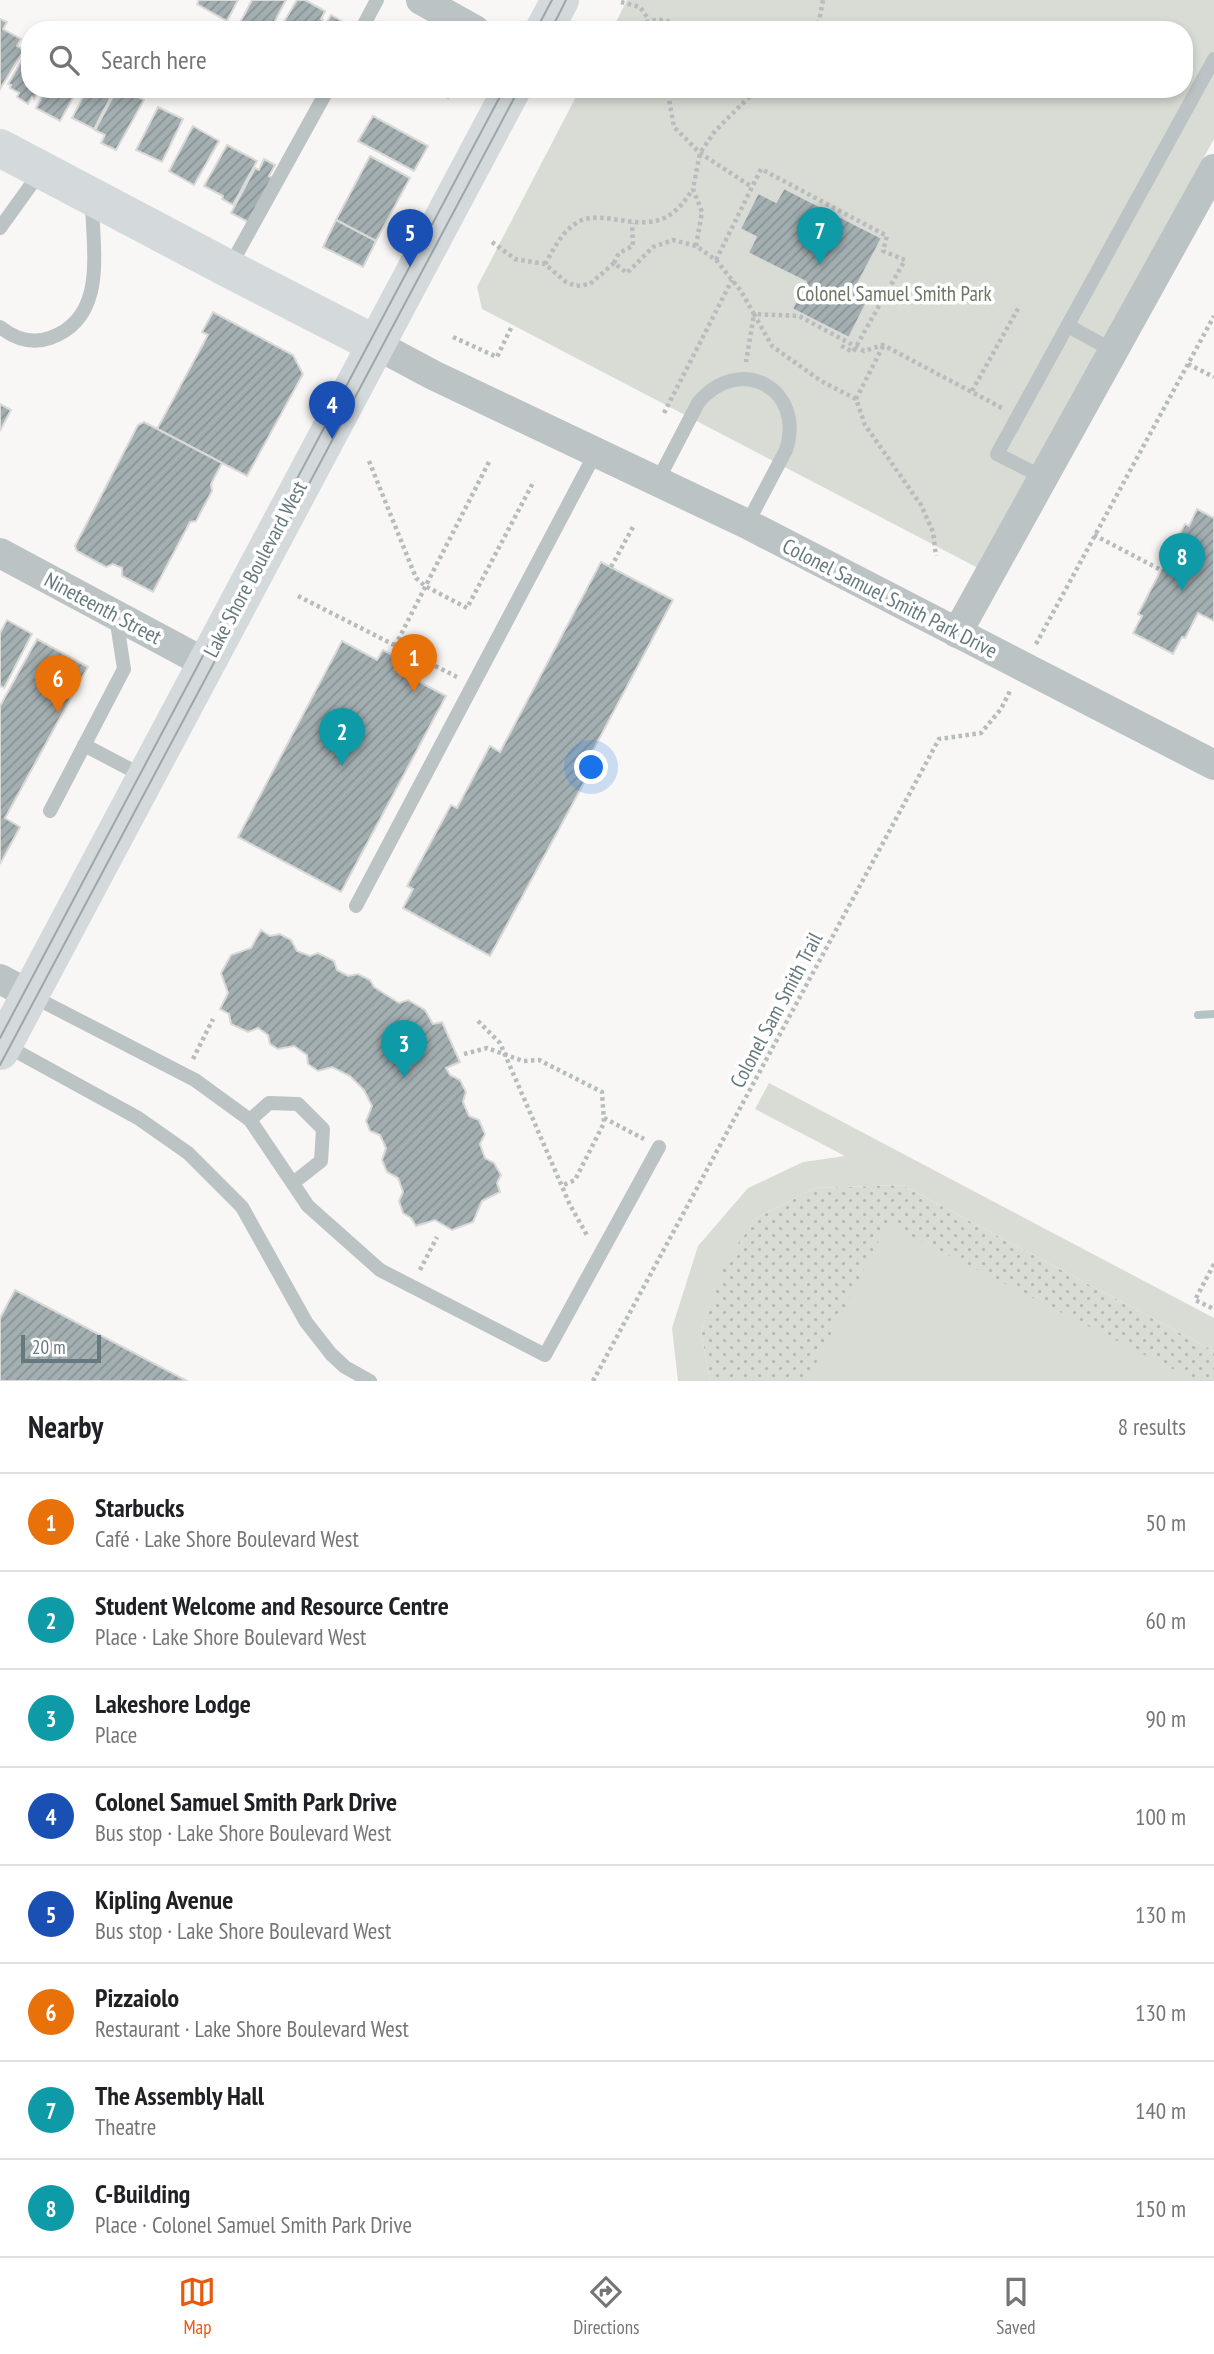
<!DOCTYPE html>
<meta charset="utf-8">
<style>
:root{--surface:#fff;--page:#f2f2f2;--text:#202124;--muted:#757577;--line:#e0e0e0;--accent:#ea580c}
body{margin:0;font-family:"PT Sans Narrow",sans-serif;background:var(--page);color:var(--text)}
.scale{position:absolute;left:21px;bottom:18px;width:80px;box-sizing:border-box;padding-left:7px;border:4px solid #65797e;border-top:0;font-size:19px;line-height:24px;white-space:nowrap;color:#65797e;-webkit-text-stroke:5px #fff;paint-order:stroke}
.you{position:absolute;left:592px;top:768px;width:24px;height:24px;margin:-18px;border:5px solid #fff;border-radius:50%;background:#1a73e8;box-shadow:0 0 0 10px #1a73e833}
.badge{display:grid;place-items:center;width:46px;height:46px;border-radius:50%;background:var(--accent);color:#fff;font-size:23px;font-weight:700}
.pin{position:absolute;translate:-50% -58px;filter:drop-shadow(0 2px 4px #0008)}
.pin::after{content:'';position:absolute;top:37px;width:24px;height:21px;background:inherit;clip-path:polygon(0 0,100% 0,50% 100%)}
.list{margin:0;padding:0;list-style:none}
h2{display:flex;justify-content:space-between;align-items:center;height:91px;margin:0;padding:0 28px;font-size:30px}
h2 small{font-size:23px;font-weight:400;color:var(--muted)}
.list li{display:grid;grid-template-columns:46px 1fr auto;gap:21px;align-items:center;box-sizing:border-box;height:98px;padding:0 28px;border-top:2px solid var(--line)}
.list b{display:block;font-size:26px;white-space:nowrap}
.list p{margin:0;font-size:23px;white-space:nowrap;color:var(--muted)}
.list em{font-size:23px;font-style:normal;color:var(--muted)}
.icon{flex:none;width:38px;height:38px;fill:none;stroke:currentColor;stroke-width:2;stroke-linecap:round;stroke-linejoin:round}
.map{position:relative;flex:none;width:1214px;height:1381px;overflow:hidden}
.search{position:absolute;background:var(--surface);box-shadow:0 4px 10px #0003;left:21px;right:21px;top:21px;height:77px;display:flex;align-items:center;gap:18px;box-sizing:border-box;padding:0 24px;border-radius:28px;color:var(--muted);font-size:26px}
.sheet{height:875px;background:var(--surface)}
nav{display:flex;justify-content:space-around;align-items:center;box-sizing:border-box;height:98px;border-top:2px solid var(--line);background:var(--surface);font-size:19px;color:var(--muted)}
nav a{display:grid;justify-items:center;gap:4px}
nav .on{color:var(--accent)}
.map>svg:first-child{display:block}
.grass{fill:url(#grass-dots)}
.park{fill:#d9dcd5}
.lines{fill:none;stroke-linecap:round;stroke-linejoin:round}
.stream{stroke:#b4c4c4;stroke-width:8}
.building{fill:url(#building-hatch);stroke:#d9d9d8;stroke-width:2}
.path{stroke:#b7bcbd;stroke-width:4.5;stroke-dasharray:3.5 3.5;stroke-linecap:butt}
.service{stroke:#bcc3c4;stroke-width:14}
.minor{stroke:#bcc3c4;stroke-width:30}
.secondary{stroke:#d4d9db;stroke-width:38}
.primary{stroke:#d4d9db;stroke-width:38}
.tram{stroke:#9da6a9;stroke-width:2}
.labels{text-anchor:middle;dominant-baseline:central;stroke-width:7;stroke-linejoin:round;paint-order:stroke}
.park-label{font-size:21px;fill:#6b7664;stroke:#fff}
.street-label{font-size:21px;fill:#65797e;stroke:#fff}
</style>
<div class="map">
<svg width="1214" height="1381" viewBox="0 0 1214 1381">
<defs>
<pattern id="grass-dots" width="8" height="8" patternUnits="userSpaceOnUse" patternTransform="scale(1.75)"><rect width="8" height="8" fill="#d9dcd5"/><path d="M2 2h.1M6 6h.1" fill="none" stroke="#b4b7b2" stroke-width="1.8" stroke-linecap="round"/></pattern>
<pattern id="building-hatch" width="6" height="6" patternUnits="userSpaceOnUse" patternTransform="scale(1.75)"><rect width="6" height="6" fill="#a4afb2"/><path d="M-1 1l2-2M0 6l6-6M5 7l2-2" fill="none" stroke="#899396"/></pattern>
</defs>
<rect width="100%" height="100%" fill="#f8f7f5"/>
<path class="grass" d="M902,1185L1214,1351V1381H710L701,1332L724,1261L758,1217L815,1188Z"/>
<g class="park">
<path d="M627,0H1214V139L978,568L482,309L477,287L580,89H1184V30H612Z"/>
<path d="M769,1083L1214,1318V1351L902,1185L815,1188L758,1217L725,1261L701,1332L710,1381H678L672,1328L698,1246L748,1188L803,1162L845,1156L755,1109Z"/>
<path d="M887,1224L1196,1381H807Z"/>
</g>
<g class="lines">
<path class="stream" d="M1198,1015L1214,1014"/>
</g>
<g class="building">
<path d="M199,0H238L227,21L197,4Z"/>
<path d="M252,0H286L270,30H236Z"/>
<path d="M297,0H305L325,11L321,19L323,20L318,30H279Z"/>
<path d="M331,15L358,30H322Z"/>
<path d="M0,19L7,22L3,29L21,39L17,46L24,50L0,89Z"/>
<path d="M371,21L387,30H366Z"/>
<path d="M28,50L30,51V89H40L34,99L32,97L28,104L17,97L19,93L10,88L11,85L8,84Z"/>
<path d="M46,89H78L60,121L36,108Z"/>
<path d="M87,89H106L113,93L94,129L72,118Z"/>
<path d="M117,89H130L134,92L133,94L144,100L116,150L101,143L105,135L95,130Z"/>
<path d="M433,89H453L448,98Z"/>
<path d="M158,107L183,119L162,162L136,150Z"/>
<path d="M373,116L428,146L414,171L358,141Z"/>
<path d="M193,126L219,141L194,185L169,171Z"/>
<path d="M227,145L257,161L233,205L222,199L223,196L204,186Z"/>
<path d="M370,156L410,178L376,241L336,220Z"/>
<path d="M264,159L275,165L269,176L276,180L252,224L231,213L255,168L259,170Z"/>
<path d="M784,188L882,238L855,289L870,296L849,338L792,309L806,282L748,253L756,237L740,229L758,193L776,202Z"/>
<path d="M336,220L376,241L363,267L323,247Z"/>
<path d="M213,312L293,355L303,374L247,476L157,429L208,335L202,332Z"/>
<path d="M0,404L11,410L0,431Z"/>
<path d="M144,422L222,463L211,484L212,491L196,521L190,522L153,592L122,576V568L113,564L106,567L77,551L75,546L138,425Z"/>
<path d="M1197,509L1214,518V621L1198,613L1185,638L1182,637L1173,654L1133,633L1142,616L1138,614L1185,524L1189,526Z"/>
<path d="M601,562L673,600L591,754L598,757L490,956L403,908L413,889L407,886L451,805L457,808L490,746L500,752Z"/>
<path d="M7,620L32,634L4,688L0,686V633Z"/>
<path d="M37,639L88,667L5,818L20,827L0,864V706Z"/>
<path d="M342,641L377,660L383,650L400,659L395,669L446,696L341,892L238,837Z"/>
<path d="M261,930L270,936L280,934L291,940L297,951L310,956L318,953L334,961L337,970L348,976L358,974L370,980L374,987L399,1003L408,1000L425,1010L433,1024L442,1022L460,1062L446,1068L450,1075L460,1080L466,1092L463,1102L469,1116L479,1120L485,1134L480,1144L485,1158L494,1163L501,1175L497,1183L500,1192L482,1201L473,1222L452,1230L435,1220L416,1226L411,1218L403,1213L399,1201L403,1192L398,1178L387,1172L382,1160L386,1148L380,1135L370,1131L366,1121L372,1106L364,1090L350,1076L332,1067L318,1071L308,1064L307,1055L294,1046L278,1049L270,1044L268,1035L258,1028L248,1032L231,1024L229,1014L220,1009L228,993L221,973L231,955L251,948Z"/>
<path d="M15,1290L187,1381H0V1318Z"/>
</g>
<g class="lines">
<g class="path">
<path d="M621,2L640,7L649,20"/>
<path d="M634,30C650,15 669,18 686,30"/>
<path d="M814,30L819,21L823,0"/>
<path d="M639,89C654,97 666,96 680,89"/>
<path d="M668,94L674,127L700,153L752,187"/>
<path d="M492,242L515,259L545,264L566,282L576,286L590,284L614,263L627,273L653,247L673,240L696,246L716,260L741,291L754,314L746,362"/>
<path d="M696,246L702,212L693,189L700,153L715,131L757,89"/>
<path d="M716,260L761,169L887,236L883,251L905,260L853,352L838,344"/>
<path d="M614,263L619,253L633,246L632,223"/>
<path d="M545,264C554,249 561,232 578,222C604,207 646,238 676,210C683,204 688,196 693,189"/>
<path d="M453,337L497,357L511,328"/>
<path d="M883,346L856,399L865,425L921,505L933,532L936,556"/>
<path d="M1188,364L1214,377"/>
<path d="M972,391L1019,307"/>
<path d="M856,399L821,381L772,346L754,314L799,316L864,351L883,345L1002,408"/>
<path d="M664,413L732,280"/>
<path d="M369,461L416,578L425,586L467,608L534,481"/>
<path d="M1094,535L1161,570"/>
<path d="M611,567L633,527"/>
<path d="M298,596L457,677"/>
<path d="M1036,644L1214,316"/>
<path d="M395,646L490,460"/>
<path d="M478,1021L500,1043L570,1205L588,1237"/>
<path d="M464,1054L487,1048L523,1061L539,1060L602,1092L604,1123L575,1180L561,1186"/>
<path d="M193,1059L213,1019"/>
<path d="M604,1118L644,1139"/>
<path d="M1214,1264L1195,1300L1214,1309"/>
<path d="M420,1270L437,1237"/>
<path d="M593,1381L939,739L981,733L1001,709L1011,689"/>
</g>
<g class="service">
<path d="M361,30L377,0"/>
<path d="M0,228L41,171"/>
<path d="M229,268L328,89"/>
<path d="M1068,326L1114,351"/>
<path d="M0,327C15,339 32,344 50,338C109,317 92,248 92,199"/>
<path d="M1044,478L997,454L1214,59"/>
<path d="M657,482L698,403C739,353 806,388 786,450L747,524"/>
<path d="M84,745L145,777"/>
<path d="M50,811L124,669L116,617"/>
<path d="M356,906L596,452"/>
<path d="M30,995L195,1080L250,1120L308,1206L380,1270L545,1355L659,1147"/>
<path d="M5,1045L138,1118L188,1153L242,1207L306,1322L331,1354L345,1367L370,1381"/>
<path d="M250,1120L269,1103L298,1104L323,1129L321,1161L293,1183"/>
</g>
<g class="minor">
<path d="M421,0L475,30"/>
<path d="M375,344L433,375L747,524L1214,765"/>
<path d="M0,553L205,663"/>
<path d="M957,633L1214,169"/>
<path d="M0,979L30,995"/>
</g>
<path class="secondary" d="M0,148L229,269L375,344"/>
<g class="primary">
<path d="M544,30L560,0"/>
<path d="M0,1051L512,89"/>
</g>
<g class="tram">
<path d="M536,30L552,0"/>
<path d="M551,30L566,0"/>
<path d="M0,1038L504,89"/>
<path d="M0,1065L519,89"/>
</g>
</g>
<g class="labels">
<g class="park-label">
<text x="894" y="293">Colonel Samuel Smith Park</text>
</g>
<g class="street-label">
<text transform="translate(255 569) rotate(-62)">Lake Shore Boulevard West</text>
<text transform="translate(890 598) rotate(27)">Colonel Samuel Smith Park Drive</text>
<text transform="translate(103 608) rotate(28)">Nineteenth Street</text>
<text transform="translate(776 1010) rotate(-62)">Colonel Sam Smith Trail</text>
</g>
</g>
</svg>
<div class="scale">20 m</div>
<div class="you"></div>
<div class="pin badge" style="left:414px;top:692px;background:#e8710a">1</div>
<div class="pin badge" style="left:342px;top:766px;background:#0f9aa8">2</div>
<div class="pin badge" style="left:404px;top:1078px;background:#0f9aa8">3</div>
<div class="pin badge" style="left:332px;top:439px;background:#1a4fb4">4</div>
<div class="pin badge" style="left:410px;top:267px;background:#1a4fb4">5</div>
<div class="pin badge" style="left:58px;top:713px;background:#e8710a">6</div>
<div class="pin badge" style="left:820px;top:265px;background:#0f9aa8">7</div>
<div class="pin badge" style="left:1182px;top:591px;background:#0f9aa8">8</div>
<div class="search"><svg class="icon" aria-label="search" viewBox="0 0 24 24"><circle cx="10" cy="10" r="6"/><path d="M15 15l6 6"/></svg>Search here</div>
</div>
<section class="sheet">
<h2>Nearby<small>8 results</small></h2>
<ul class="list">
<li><span class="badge" style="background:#e8710a">1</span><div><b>Starbucks</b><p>Café · Lake Shore Boulevard West</p></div><em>50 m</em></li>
<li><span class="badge" style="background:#0f9aa8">2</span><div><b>Student Welcome and Resource Centre</b><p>Place · Lake Shore Boulevard West</p></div><em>60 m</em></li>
<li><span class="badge" style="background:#0f9aa8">3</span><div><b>Lakeshore Lodge</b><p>Place</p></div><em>90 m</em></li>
<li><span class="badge" style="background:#1a4fb4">4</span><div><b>Colonel Samuel Smith Park Drive</b><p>Bus stop · Lake Shore Boulevard West</p></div><em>100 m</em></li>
<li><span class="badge" style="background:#1a4fb4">5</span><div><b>Kipling Avenue</b><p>Bus stop · Lake Shore Boulevard West</p></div><em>130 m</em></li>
<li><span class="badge" style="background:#e8710a">6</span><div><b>Pizzaiolo</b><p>Restaurant · Lake Shore Boulevard West</p></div><em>130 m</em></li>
<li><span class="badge" style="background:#0f9aa8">7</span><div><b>The Assembly Hall</b><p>Theatre</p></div><em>140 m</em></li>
<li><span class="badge" style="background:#0f9aa8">8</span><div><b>C-Building</b><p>Place · Colonel Samuel Smith Park Drive</p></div><em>150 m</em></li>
</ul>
</section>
<nav>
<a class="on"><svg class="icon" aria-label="map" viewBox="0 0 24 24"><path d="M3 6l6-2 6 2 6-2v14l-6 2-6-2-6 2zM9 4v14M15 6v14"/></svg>Map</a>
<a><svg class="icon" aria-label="directions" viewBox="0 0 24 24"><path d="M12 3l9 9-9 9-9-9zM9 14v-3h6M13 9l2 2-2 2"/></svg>Directions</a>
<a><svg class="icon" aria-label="saved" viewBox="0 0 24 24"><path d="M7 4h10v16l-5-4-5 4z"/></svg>Saved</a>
</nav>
